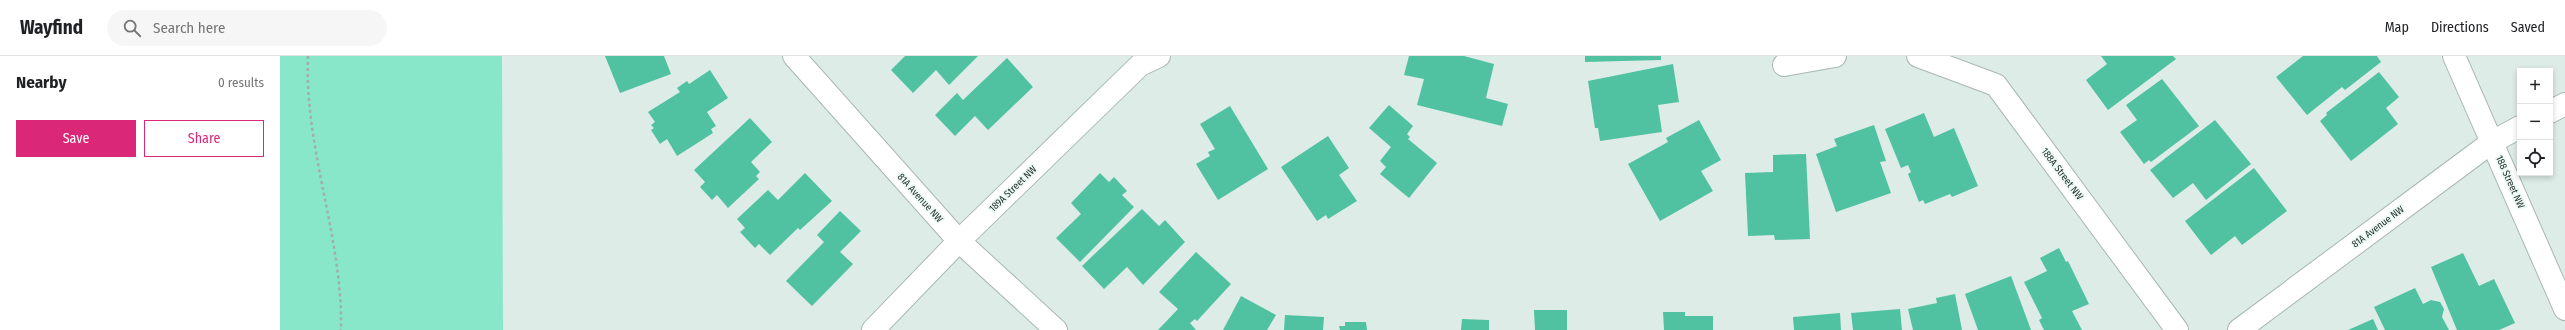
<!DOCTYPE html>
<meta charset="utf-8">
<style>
:root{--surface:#fff;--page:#f6f6f6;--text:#202124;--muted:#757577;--line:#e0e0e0;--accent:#db2777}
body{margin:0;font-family:"Fira Sans Condensed",sans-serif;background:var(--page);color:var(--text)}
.controls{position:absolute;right:12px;top:12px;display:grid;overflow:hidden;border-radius:0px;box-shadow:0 2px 6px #0003}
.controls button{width:36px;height:36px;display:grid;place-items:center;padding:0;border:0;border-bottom:1px solid var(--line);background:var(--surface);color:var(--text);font:20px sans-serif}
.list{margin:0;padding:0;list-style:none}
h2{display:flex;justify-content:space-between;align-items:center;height:52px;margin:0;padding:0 16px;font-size:17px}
h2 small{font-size:13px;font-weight:400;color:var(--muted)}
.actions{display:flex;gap:8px;padding:12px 16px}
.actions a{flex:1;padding:9px 0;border:1px solid var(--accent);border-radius:0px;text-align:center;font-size:14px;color:var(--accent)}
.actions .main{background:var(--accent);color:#fff}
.icon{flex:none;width:22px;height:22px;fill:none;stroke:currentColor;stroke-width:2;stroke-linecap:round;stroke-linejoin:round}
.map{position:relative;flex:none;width:2285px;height:274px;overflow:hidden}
header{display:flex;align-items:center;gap:24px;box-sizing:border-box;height:56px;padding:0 20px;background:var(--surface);border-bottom:1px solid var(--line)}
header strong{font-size:19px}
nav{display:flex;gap:22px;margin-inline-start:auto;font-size:14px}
.search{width:280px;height:36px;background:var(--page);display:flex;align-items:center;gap:10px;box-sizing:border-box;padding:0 14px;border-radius:22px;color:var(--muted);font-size:15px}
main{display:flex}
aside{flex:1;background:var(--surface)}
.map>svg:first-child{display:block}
.green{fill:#87e7c8}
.building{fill:#50c2a1}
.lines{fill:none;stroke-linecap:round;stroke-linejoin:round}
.minor-casing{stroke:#a8b7b1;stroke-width:24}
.path{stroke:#a2aea9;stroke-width:2.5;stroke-dasharray:3 3;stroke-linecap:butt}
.minor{stroke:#fff;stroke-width:22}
.labels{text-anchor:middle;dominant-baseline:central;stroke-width:3.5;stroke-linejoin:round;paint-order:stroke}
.street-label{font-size:10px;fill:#2b312f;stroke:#eaf9f4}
</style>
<header>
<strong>Wayfind</strong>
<div class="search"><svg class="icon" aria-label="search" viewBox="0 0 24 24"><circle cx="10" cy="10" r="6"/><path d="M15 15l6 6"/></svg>Search here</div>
<nav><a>Map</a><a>Directions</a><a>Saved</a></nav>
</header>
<main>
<aside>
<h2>Nearby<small>0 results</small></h2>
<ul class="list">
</ul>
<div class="actions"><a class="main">Save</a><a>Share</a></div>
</aside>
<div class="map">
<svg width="2285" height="274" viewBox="0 0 2285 274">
<rect width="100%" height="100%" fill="#ddece6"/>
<path class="green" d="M0,0H222L223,274H0Z"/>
<g class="building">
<path d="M325,0H384L391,18L340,37Z"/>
<path d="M625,0H698L669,29L656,14L633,37L611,14Z"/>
<path d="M1129,0H1184L1214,8L1206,42L1228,48L1222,70L1137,49L1144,23L1124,19Z"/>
<path d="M1305,0H1381V4L1305,6Z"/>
<path d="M1821,0H1893L1896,3L1828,54L1806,24L1827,8Z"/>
<path d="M2023,0H2097L2101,6L2065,34L2062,31L2027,59L1996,21Z"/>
<path d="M727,2L753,31L708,74L695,60L675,80L655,59L677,37L683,44Z"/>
<path d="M1393,8L1399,46L1378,49L1382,76L1320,85L1318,72H1315L1308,25Z"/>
<path d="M430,14L448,42L427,56L436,70L431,73L433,77L397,100L387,83L380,88L371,74L374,72L371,69L375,66L368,56L400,36L397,32L407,25L409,28Z"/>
<path d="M2099,16L2119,41L2106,52L2118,68L2071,105L2040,65L2047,59L2046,57Z"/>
<path d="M1882,23L1919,70L1871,106L1869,104L1864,108L1840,76L1857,64L1846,49Z"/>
<path d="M1109,49L1133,70L1127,78L1130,81L1128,83L1157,107L1129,142L1100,118L1106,111L1100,105L1111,91L1089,72Z"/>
<path d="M950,50L988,113L938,144L916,108L930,100L928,96L935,93L920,68Z"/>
<path d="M1644,57L1654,81L1674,72L1698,130L1672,141L1670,138L1645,148L1643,144L1639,146L1628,118L1631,116L1628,109L1621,112L1605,73Z"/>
<path d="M470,62L492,86L471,106L480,116L476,120L479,123L448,152L437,139L432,144L420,131L425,126L414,114Z"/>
<path d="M1419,64L1441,104L1421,115L1433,135L1380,165L1348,108L1388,86L1386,82Z"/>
<path d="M1935,64L1971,108L1926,144L1913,127L1893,142L1870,114Z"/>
<path d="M1594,69L1606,105L1600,106L1611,137L1556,156L1536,98L1557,90L1554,83Z"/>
<path d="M1048,80L1069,112L1059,119L1077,145L1048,163L1046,159L1037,165L1001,111Z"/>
<path d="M1526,98L1530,183L1495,184L1494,179L1468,180L1465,117L1493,116V99Z"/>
<path d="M1974,112L2007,155L1962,189L1955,180L1931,199L1905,165Z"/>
<path d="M525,117L552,145L520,174L518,172L490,199L479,188L475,192L460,176L465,172L457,163L488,134L498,144Z"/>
<path d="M820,117L829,126L834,121L847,135L842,139L854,151L800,206L776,182L801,158L791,147Z"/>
<path d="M862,153L879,170L885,164L905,186L863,229L847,211L824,233L802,210Z"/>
<path d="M560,155L581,175L560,196L573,208L532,250L506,225L544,186L537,179Z"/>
<path d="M1779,192L1786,206L1788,205L1809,248L1792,255L1802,274H1764L1759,264L1762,262L1744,226L1767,215L1760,202Z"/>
<path d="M916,196L951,228L917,265L915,263L910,267L916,274H878L898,253L879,236Z"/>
<path d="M2183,197L2199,230L2214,223L2235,267L2219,274H2177L2151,211Z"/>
<path d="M1731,220L1751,274H1698L1685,238Z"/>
<path d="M2135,232L2143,248L2151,244L2160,246L2164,253L2162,261L2169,274H2105L2094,251Z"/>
<path d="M1675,238L1682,274H1633L1628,253L1657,247L1656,242Z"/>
<path d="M961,240L996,259L987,274H943Z"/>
<path d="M1620,253L1622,274H1573L1571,257Z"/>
<path d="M1254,254H1287V274H1255Z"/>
<path d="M1383,256H1405V260H1433V274H1384Z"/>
<path d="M1560,257L1561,274H1514L1513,261Z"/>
<path d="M1005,259L1044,261L1043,274H1004Z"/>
<path d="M1182,263L1209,264V274H1181Z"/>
<path d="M2093,263L2098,274H2068Z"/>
<path d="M1065,266H1086L1087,274H1060L1059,270H1065Z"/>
</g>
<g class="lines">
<defs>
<g id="minor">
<path d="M514,0L679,185L776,274"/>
<path d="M1638,0L1716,29L1897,274"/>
<path d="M2174,0L2285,253"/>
<path d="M1504,9L1555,0"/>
<path d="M2270,56L2285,48"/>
<path d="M593,274L679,185L860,9L879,0"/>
<path d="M1959,274L2212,86L2240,71"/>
</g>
</defs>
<use href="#minor" class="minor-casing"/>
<path class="path" d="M28,0C24,93 63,181 61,274"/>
<use href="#minor" class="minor"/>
</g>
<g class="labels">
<g class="street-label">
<text transform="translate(1782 118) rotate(53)">188A Street NW</text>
<text transform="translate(2230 126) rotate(66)">188 Street NW</text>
<text transform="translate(733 133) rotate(-44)">189A Street NW</text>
<text transform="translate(640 142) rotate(48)">81A Avenue NW</text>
<text transform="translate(2098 171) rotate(-37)">81A Avenue NW</text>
</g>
</g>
</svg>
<div class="controls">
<button>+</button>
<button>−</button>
<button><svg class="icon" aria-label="locate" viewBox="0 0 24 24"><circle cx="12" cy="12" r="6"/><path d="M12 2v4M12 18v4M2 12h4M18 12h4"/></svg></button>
</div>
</div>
</main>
